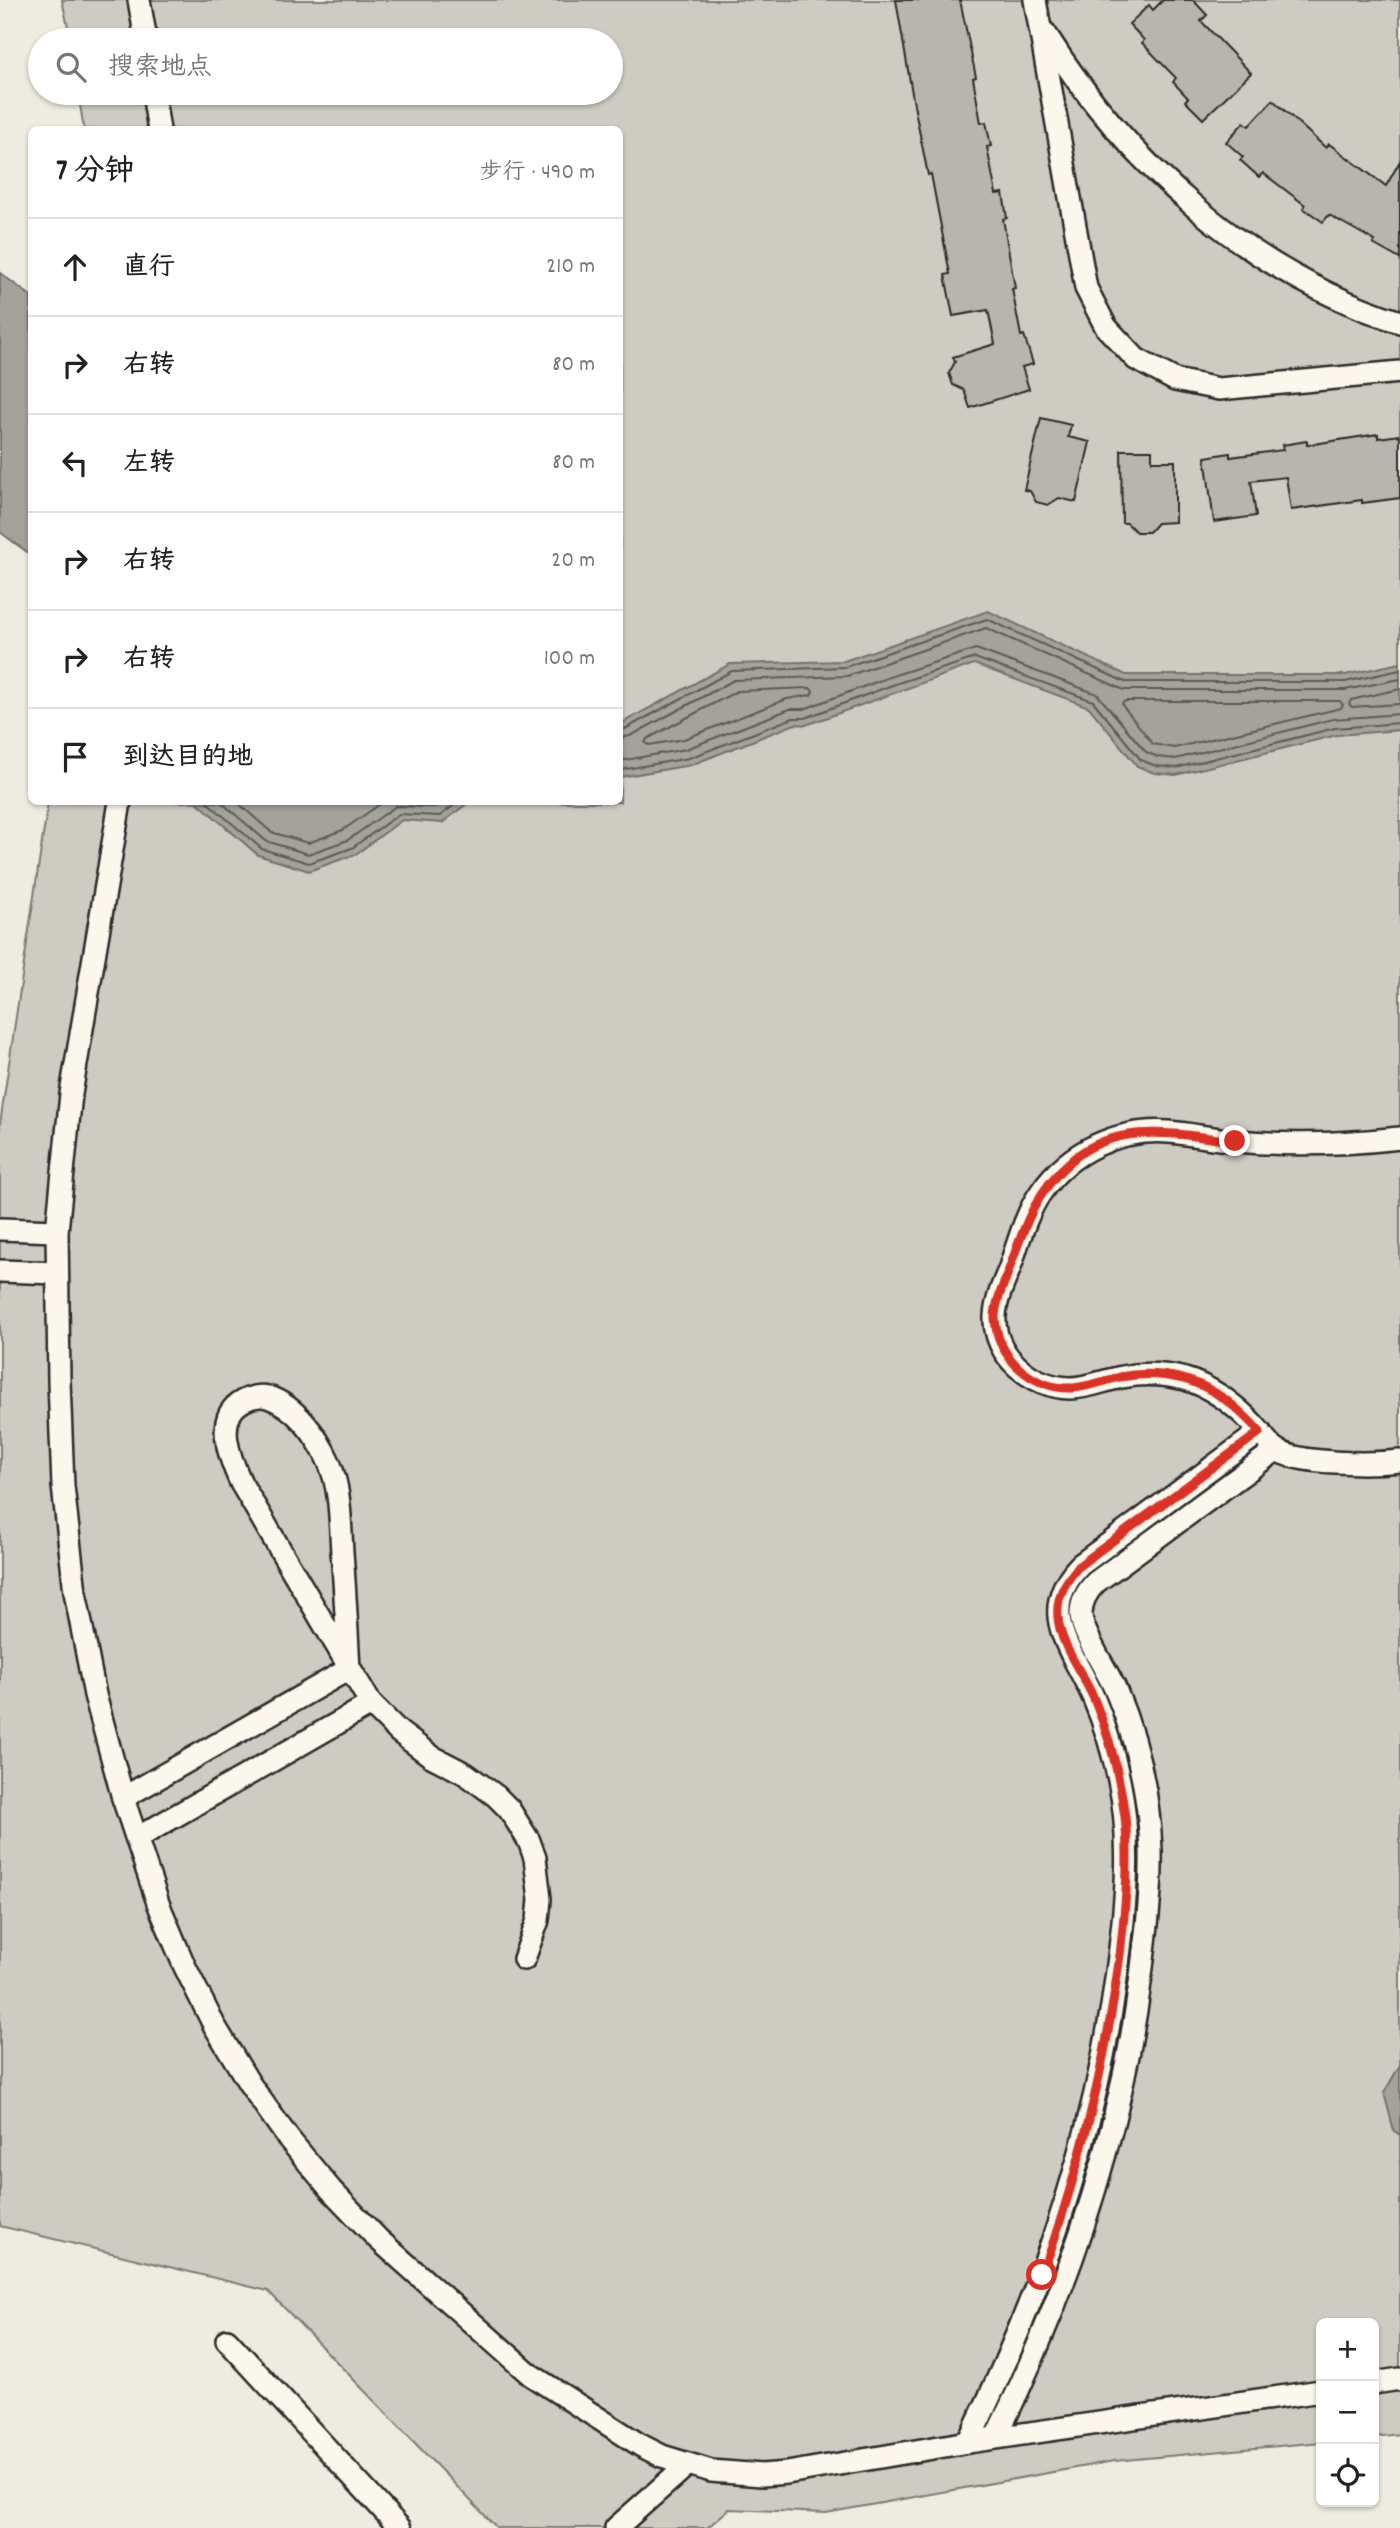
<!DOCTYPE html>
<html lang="zh">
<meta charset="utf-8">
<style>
:root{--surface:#fff;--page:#f2f2f2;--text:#222;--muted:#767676;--line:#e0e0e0}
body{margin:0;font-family:Dekko,"LXGW WenKai TC",sans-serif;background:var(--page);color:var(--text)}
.controls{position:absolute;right:21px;bottom:21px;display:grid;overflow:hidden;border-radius:10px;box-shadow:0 2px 5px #0004}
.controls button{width:63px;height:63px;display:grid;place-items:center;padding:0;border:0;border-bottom:2px solid var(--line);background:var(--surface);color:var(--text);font:35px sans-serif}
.stop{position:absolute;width:21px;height:21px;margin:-16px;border:5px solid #d93025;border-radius:50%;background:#fff}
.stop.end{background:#d93025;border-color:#fff;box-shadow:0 2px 7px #0008}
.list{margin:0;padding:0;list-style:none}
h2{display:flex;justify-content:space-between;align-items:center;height:91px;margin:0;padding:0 28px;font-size:30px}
h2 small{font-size:23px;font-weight:400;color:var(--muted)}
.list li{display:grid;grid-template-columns:46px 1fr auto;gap:21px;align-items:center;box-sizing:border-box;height:98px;padding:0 28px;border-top:2px solid var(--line)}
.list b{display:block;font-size:26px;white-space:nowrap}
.list em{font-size:23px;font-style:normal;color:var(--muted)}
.icon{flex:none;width:38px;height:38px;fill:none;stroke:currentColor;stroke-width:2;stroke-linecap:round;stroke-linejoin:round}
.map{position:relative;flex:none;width:1400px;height:2528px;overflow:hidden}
.search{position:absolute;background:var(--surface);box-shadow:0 2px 5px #0004;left:28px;top:28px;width:595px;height:77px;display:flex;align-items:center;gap:18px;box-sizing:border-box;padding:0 24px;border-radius:38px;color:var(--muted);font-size:26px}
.panel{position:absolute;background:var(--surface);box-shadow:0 2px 5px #0004;left:28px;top:126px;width:595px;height:679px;border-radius:10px}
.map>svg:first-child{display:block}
.green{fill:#cecbc2;stroke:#7c7b76;stroke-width:2}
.water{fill:#a4a29a;stroke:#74726e;stroke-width:2}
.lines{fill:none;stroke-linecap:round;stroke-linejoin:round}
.shore{stroke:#5b5b57;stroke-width:2}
.building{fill:#b8b5ae;stroke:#2b2b2b;stroke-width:2}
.minor-casing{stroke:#2b2b2b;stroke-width:26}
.minor{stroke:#fbf7ec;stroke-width:21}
.route{stroke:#d93025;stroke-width:9}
</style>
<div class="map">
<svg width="1400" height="2528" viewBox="0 0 1400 2528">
<rect width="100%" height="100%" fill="#eeebe0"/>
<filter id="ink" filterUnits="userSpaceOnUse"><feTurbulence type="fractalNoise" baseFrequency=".0143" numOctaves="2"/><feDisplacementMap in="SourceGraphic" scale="14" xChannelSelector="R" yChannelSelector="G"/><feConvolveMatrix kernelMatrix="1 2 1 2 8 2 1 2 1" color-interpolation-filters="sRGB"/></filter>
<g filter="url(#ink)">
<path class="green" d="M62,0H1400V2434L1374,2437V2323H1321V2442L1114,2461L826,2513L729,2509L707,2528H497L268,2291L0,2226V1124L48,802H620V130L84,129L78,93H611V40H71Z"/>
<g class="water">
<path d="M0,273L31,296V555L0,532Z"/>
<path d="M988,611L1126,675H1345L1400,663V730L1337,735L1176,775L1154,773L1137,766L1089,707L974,664L806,725L795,724L691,765L620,777V724L730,664L844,661Z"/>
<path d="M197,802H469L442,823L402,820L356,854L309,871L258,855Z"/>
<path d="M1400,2065V2135L1394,2131L1384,2093Z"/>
</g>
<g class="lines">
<g class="shore">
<path d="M810,688L813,691L811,695L787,699L684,739L649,745L645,743L647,739L737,691Z"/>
<path d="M1400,689L1351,700L1349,704L1352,707L1400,704"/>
<path d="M1126,701H1340L1343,705L1341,708L1174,748L1153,744L1123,706L1122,703Z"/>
<path d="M620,729H625L732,671L845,667L987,619L1125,682H1345L1400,670"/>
<path d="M620,738L630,736L734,680L847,676L986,628L1124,690H1345L1400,679"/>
<path d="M620,761L686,749L790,709H804L892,676L976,649L1097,694L1146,752L1158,757L1175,759L1333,719L1400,714"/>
<path d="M620,770L689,758L793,718H805L895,684L975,658L1093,701L1141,760L1156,766L1176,768L1335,728L1400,723"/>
<path d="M207,802L262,849L309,863L352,848L399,814L440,816L458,802"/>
<path d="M221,802L266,841L308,854L348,840L396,806L436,807L444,802"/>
<path d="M237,802L271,832L308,843L343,830L383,802"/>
</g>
</g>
<g class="building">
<path d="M896,0H960L976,77L973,78L981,123L986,122L991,146L987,147L996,194L1003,193L1007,218L1003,219L1015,288L1012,289L1021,336L1024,335L1033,364L1022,367L1029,389L970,408L964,390L953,385L949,373L955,362L953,357L995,344L988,310L953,316L945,275L950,274L931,174L928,175L914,105Z"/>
<path d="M1163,0H1193L1207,15L1201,21L1251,73L1203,119L1185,101L1188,98L1173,82L1176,78L1142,43L1144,40L1129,24L1149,5L1153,10Z"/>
<path d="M1273,100L1326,148L1329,144L1386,186L1400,161V259L1373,244L1375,241L1329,215L1323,222L1303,208L1305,205L1263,173L1259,177L1240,160L1243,157L1226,142L1244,122L1249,126Z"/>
<path d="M1041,418L1071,425L1068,437L1090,442L1076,502L1059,498L1048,505L1036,502L1030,491L1024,490Z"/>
<path d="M1378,434V438L1400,435V498L1362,503V500L1291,510L1286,477L1251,481L1256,516L1214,522L1205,457L1230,453V457L1283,450L1282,445L1307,441V445Z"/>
<path d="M1121,450H1152V461H1175V522L1157,523L1149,532H1136L1127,523H1122Z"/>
</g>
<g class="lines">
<defs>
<g id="minor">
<path d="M139,0L146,40"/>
<path d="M1035,0L1086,288L1106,327L1136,359L1175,380L1219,389L1400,372"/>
<path d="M1045,33C1127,164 1250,274 1400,322"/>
<path d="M153,93L159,130"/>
<path d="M120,802L71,1094L57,1231L59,1381L63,1486L75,1592L95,1695L123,1798L158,1903L184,1965L214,2025L249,2083L288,2138L331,2190L378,2239L531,2375L640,2445L662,2456L711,2471L762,2475L787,2473L968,2442L1321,2391"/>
<path d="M1400,1138C1346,1144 1291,1146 1237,1141C1214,1139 1191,1134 1169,1132C1119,1128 1069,1151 1041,1192C1025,1215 1018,1244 1009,1270C1003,1284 996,1300 995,1316C993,1356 1032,1387 1070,1388C1088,1388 1105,1380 1122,1377C1142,1373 1165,1374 1185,1379C1212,1387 1235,1405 1254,1425C1261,1433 1267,1443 1275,1449C1297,1465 1373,1464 1400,1461"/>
<path d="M0,1229L57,1231"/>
<path d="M0,1271L57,1273"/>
<path d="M123,1798L349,1669C347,1630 345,1591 342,1552C340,1522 341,1490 329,1462C318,1437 296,1406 268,1397C260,1395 250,1397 243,1401C213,1417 230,1459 241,1483L371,1704L399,1732L431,1756L466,1774L496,1796L509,1809L529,1841L535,1858L540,1899L538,1920L524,1959"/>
<path d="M137,1838L371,1704"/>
<path d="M227,2340L400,2528"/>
<path d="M1374,2383L1400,2379"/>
<path d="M996,2437C1068,2291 1120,2138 1141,1976C1146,1934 1152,1892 1151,1850C1149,1795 1137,1741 1116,1691C1108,1671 1081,1633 1081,1614C1081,1601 1087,1591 1096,1582L1276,1450"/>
<path d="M968,2442C1043,2290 1097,2133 1118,1964C1126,1903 1132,1841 1119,1780C1113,1752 1105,1725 1094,1699C1074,1651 1034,1613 1080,1565L1260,1432"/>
<path d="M616,2528L687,2465"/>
</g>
</defs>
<use href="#minor" class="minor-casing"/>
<use href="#minor" class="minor"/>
</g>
</g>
<g class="lines" filter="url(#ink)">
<path class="route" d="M1042,2275C1079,2171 1106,2065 1120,1955C1125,1910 1130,1863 1125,1817C1120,1777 1110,1737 1094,1699C1083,1673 1060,1646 1058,1617C1056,1596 1066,1580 1080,1565L1260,1432C1239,1409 1215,1387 1183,1379C1163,1374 1140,1373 1120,1377C1104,1381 1090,1386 1074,1388C1033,1390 997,1358 995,1318C995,1305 1001,1290 1006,1278C1023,1231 1033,1193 1072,1160C1119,1120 1179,1135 1235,1141"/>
</g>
</svg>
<div class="controls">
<button>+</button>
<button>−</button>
<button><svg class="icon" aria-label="locate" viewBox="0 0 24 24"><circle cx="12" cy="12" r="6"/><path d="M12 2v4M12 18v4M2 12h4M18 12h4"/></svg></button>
</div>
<div class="stop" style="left:1042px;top:2275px"></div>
<div class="stop end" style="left:1235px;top:1141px"></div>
<div class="search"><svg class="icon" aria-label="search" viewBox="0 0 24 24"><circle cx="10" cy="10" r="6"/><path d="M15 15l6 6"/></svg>搜索地点</div>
<section class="panel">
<h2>7 分钟<small>步行 · 490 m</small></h2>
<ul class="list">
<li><svg class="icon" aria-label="ahead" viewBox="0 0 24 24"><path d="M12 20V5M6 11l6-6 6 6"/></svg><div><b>直行</b></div><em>210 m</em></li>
<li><svg class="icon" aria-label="right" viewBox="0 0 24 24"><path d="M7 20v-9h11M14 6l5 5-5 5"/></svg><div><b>右转</b></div><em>80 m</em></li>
<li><svg class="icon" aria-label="left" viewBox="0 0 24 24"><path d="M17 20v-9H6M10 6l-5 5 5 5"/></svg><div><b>左转</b></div><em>80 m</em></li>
<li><svg class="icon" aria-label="right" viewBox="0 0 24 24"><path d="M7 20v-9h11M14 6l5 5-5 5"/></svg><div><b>右转</b></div><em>20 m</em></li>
<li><svg class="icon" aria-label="right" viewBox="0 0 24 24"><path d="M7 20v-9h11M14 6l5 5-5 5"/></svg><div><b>右转</b></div><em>100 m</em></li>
<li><svg class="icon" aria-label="arrive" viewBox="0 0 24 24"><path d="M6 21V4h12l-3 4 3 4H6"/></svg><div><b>到达目的地</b></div></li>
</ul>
</section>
</div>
